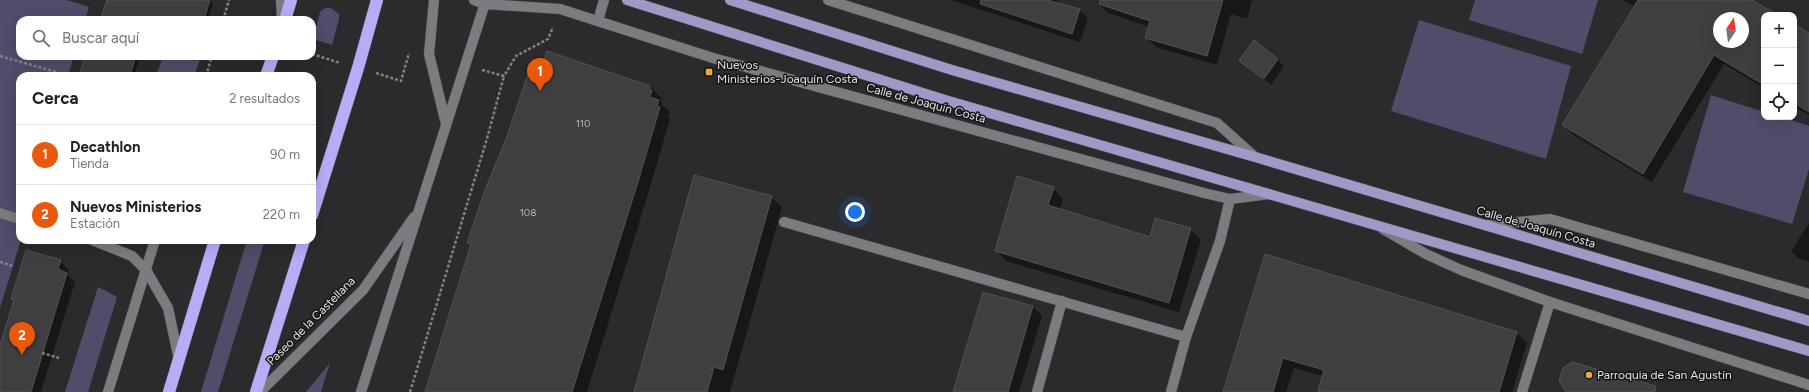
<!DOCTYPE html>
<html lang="es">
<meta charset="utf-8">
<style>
:root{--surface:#fff;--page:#f6f6f6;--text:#202124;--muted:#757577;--line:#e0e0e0;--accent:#ea580c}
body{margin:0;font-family:Figtree,sans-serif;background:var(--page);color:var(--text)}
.controls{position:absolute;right:12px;top:12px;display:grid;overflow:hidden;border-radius:8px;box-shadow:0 4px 16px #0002}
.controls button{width:36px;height:36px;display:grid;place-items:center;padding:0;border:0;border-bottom:1px solid var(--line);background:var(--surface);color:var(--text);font:20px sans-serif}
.compass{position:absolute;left:1713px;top:12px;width:36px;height:36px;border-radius:50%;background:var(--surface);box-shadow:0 4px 16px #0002;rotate:13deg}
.you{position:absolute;left:855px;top:212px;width:14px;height:14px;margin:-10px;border:3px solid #fff;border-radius:50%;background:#1a73e8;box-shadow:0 0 0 6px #1a73e833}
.badge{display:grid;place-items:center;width:26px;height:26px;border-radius:50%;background:var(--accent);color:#fff;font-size:13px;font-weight:700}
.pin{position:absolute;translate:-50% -33px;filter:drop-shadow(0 1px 2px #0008)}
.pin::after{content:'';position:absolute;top:21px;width:14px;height:12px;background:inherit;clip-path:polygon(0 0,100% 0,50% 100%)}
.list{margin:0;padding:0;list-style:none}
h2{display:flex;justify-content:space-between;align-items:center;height:52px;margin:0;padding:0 16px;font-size:17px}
h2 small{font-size:13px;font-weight:400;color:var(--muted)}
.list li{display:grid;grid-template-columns:26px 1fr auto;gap:12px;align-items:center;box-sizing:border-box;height:60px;padding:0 16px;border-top:1px solid var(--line)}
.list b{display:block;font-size:15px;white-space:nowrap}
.list p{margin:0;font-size:13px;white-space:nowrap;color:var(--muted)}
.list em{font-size:13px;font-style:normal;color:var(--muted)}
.icon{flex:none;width:22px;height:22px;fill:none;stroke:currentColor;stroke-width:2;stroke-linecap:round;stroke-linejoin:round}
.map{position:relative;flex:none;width:1809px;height:392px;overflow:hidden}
.search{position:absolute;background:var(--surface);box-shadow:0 4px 16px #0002;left:16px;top:16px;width:300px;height:44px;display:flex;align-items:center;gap:10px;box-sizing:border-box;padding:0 14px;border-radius:12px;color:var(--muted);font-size:15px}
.panel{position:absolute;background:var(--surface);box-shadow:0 4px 16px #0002;left:16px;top:72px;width:300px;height:172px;border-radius:12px}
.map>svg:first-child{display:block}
.green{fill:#4f4d69}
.shadow{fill:#0007;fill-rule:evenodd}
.building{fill:#3f3f42;stroke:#525256;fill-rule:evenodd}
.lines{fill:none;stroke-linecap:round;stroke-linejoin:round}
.lane-casing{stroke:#4a494c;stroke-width:11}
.street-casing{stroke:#4a494c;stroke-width:11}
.secondary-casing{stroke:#4a494c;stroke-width:11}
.primary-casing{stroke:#4a494c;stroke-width:11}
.highway-casing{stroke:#4a494c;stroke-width:13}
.path{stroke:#828285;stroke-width:2.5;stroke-dasharray:3 2;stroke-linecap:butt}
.lane{stroke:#7c7c80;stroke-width:10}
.street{stroke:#7c7c80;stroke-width:10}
.secondary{stroke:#7c7c80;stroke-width:10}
.primary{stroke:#9e99c6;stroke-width:10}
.highway{stroke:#b5adf5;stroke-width:12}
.poi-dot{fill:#e8ab37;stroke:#141415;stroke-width:1.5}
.labels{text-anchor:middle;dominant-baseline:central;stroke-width:3;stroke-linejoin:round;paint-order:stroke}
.number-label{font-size:10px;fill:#bbbbbd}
.poi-label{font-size:12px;fill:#e4e4e6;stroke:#141415;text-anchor:start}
.street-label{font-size:12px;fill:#e4e4e6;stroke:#141415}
</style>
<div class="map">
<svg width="1809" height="392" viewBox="0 0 1809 392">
<rect width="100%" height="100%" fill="#2b2b2e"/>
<g class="green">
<path d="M0,0H67L89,7L85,20H20V56H74L68,76H20L21,240L0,308Z"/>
<path d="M1475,0H1598L1582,54L1469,20Z"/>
<path d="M325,8H331L339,14V19L332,45L313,39L320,12Z"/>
<path d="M1419,20L1571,66L1546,159L1391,111Z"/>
<path d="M163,56H186L192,58V56H201L194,76H156Z"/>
<path d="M1711,95L1764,112V117H1782L1809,126V169L1792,224L1683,192Z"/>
<path d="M247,240H265L218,392H201Z"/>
<path d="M98,287L117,297L88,392H65Z"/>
<path d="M330,363L321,392H306Z"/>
</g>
<g class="shadow">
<path d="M108,0H210L213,3L208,20H101Z"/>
<path d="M951,0H1056L1062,5L1079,10L1088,18L1080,42Z"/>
<path d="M1099,0H1252L1247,19L1231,14L1217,65L1156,47L1146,37L1149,27L1108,13L1098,3Z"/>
<path d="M1623,0H1750L1776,15H1764V88L1724,64L1652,182L1572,134L1564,125L1635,7ZM1719,18H1743V42H1719Z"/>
<path d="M1794,25L1809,34V115L1794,106Z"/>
<path d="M548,52L650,86L661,98L662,105L670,112L668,117L670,119L648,194L587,392H426L472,246L468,243L540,66L545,61Z"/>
<path d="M86,56H140L134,76H80Z"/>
<path d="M181,56H197L195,61Z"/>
<path d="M1277,59L1284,66L1271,85L1240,61Z"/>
<path d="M1053,188L1063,199L1060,210L1150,238L1190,229L1201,240L1179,312L1006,261L996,250Z"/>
<path d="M771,197L782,207L730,392H635Z"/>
<path d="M1809,223V262L1798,258L1791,251Z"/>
<path d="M1265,255L1516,333L1527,343L1512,392H1319L1323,376L1294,368L1286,392H1228Z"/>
<path d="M60,261L69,270L67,274L75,282L41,392H0V349L15,301L12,299Z"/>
<path d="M984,293L1033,307L1042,316L1019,392H954Z"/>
</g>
<g class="building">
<path d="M107,0H210L204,20H100Z"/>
<path d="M981,0H1047L1080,9L1072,34L980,4Z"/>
<path d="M1100,0H1223L1207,56L1145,38L1150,21L1099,4Z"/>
<path d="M1638,0H1752L1778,15H1764V85L1714,55L1643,174L1562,125ZM1719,18H1743V42H1719Z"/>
<path d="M1794,24L1809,33V112L1794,103Z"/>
<path d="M1254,40L1278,59L1264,79L1239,61Z"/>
<path d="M547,51L650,86L649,89L652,90L650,97L659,100L657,106L660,107L638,182L572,392H425L471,244L467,243L485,190L506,139L532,62L539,65L541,59L544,60Z"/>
<path d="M85,56H136L130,76H79Z"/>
<path d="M694,175L772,196L723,370L714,367L707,392H634Z"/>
<path d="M1017,176L1054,187L1048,205L1150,237L1155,218L1191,228L1169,303L995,251Z"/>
<path d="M26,250L61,260L58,269L67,273L31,392H0V345L14,300L11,299Z"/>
<path d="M1265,254L1517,332L1499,392H1318L1324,370L1283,358L1273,392H1223Z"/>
<path d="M983,292L1033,306L1008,392H953Z"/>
<path d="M1572,362L1656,386L1655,392H1566L1559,381L1563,368Z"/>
</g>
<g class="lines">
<defs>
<g id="lane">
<path d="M434,0L429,54L446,124"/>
<path d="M0,213L20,219"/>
<path d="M784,222L1186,337L1220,241L1230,199"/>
<path d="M92,240L132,256L146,270L168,308L179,360"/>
<path d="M108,392L155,240"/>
<path d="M1037,392L1062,301"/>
<path d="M1171,392L1186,337"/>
</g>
<g id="street">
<path d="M281,0L282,20"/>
<path d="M474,0L484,4L560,9L713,58L1204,193L1230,199L1269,194"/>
<path d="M828,0L1217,123L1255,157"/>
<path d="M598,21L604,0"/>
<path d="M260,392L363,290L414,217"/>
<path d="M361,392L486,0"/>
<path d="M1522,392L1550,302"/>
</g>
<g id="secondary">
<path d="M1486,225L1550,219L1809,294"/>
<path d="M1383,229L1426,254L1461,270L1550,302L1809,385"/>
</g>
<g id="primary">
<path d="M627,0L945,100L1809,351"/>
<path d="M730,0L952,70L1255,157L1809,321"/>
</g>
<g id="highway">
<path d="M285,20L291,0"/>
<path d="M266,76L273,56"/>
<path d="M312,215L358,68L377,0"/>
<path d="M169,392L215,240"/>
<path d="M256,392L304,240"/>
</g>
</defs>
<use href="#lane" class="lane-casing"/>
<use href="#street" class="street-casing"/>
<use href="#secondary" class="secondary-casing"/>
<use href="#primary" class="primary-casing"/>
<use href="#highway" class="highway-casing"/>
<g class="path">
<path d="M223,20L229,0"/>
<path d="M312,54L340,63"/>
<path d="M0,56L56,72V76"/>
<path d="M482,70L504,76L516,56L548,39L553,27"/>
<path d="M376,73L401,81L409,53"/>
<path d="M206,76L212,56"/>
<path d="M0,262L13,266"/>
<path d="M42,353L59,358"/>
<path d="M410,392L486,142L504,76"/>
</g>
<use href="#lane" class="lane"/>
<use href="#street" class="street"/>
<use href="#secondary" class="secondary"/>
<use href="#primary" class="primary"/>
<use href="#highway" class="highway"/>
</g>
<g class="poi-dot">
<rect x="705" y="68" width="8" height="8" rx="2"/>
<circle cx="1589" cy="375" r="4"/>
</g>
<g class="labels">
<g class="number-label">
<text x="583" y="123">110</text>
<text x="528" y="212">108</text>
</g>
<g class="poi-label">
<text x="717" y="65">Nuevos<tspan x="717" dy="14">Ministerios-Joaquín Costa</tspan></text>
<text x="1597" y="375">Parroquia de San Agustín</text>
</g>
<g class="street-label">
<text transform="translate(926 103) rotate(15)">Calle de Joaquín Costa</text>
<text transform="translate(1536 227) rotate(16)">Calle de Joaquín Costa</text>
<text transform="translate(311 321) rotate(-45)">Paseo de la Castellana</text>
</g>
</g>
</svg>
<div class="controls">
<button>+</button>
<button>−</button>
<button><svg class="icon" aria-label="locate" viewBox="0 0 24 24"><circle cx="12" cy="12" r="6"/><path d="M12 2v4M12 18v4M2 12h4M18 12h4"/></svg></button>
</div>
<svg class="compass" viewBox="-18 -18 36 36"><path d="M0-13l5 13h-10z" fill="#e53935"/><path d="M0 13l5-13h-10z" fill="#757577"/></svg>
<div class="you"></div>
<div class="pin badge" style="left:540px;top:91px">1</div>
<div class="pin badge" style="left:22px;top:355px">2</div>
<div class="search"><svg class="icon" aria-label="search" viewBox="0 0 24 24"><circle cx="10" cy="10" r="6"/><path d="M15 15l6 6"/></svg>Buscar aquí</div>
<section class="panel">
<h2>Cerca<small>2 resultados</small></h2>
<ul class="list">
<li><span class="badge">1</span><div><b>Decathlon</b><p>Tienda</p></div><em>90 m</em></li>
<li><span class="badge">2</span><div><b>Nuevos Ministerios</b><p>Estación</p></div><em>220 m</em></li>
</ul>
</section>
</div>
